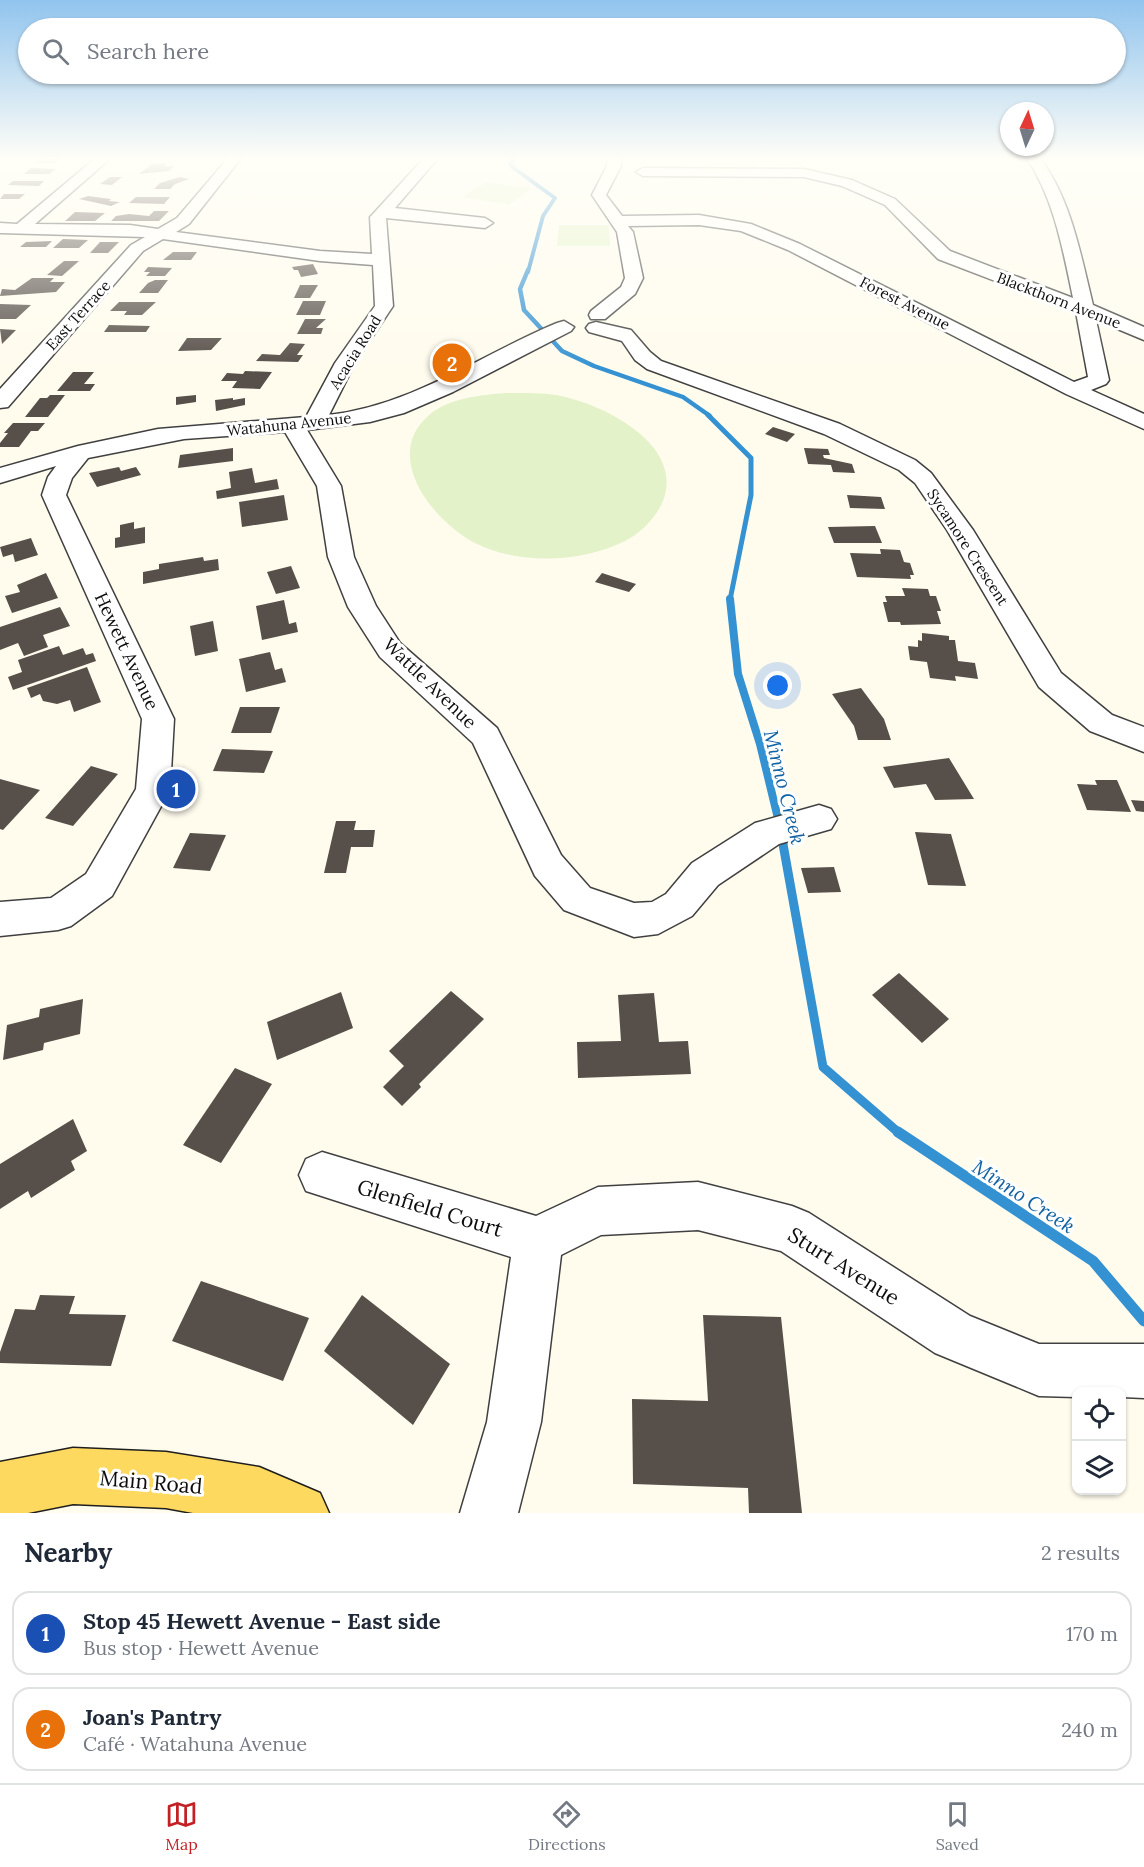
<!DOCTYPE html>
<meta charset="utf-8">
<style>
:root{--surface:#fff;--page:#f2f2f3;--text:#1f2937;--muted:#747a83;--line:#e0e1e3;--accent:#c32026}
body{margin:0;font-family:Lora,serif;background:var(--page);color:var(--text)}
.controls{position:absolute;right:18px;bottom:18px;display:grid;overflow:hidden;border-radius:12px;box-shadow:0 2px 4px #0004}
.controls button{width:54px;height:54px;display:grid;place-items:center;padding:0;border:0;border-bottom:2px solid var(--line);background:var(--surface);color:var(--text);font:30px sans-serif}
.compass{position:absolute;left:1000px;top:102px;width:54px;height:54px;border-radius:50%;background:var(--surface);box-shadow:0 2px 4px #0004;rotate:4deg}
.you{position:absolute;left:778px;top:686px;width:21px;height:21px;margin:-15px;border:4px solid #fff;border-radius:50%;background:#1a73e8;box-shadow:0 0 0 9px #1a73e833}
.badge{display:grid;place-items:center;width:39px;height:39px;border-radius:50%;background:var(--accent);color:#fff;font-size:20px;font-weight:700}
.pin{position:absolute;translate:-50% -50%;border:3px solid #fff;box-shadow:0 2px 6px #0006}
.list{margin:0;padding:0;list-style:none}
h2{display:flex;justify-content:space-between;align-items:center;height:78px;margin:0;padding:0 24px;font-size:26px}
h2 small{font-size:20px;font-weight:400;color:var(--muted)}
.list li{display:grid;grid-template-columns:39px 1fr auto;gap:18px;align-items:center;box-sizing:border-box;height:84px;margin:0 12px 12px;padding:0 12px;border:2px solid var(--line);border-radius:18px}
.list b{display:block;font-size:22px;white-space:nowrap}
.list p{margin:0;font-size:20px;white-space:nowrap;color:var(--muted)}
.list em{font-size:20px;font-style:normal;color:var(--muted)}
.icon{flex:none;width:33px;height:33px;fill:none;stroke:currentColor;stroke-width:2;stroke-linecap:round;stroke-linejoin:round}
.map{position:relative;flex:none;width:1144px;height:1513px;overflow:hidden}
.search{position:absolute;background:var(--surface);box-shadow:0 2px 4px #0004;left:18px;right:18px;top:18px;height:66px;display:flex;align-items:center;gap:15px;box-sizing:border-box;padding:0 21px;border-radius:33px;color:var(--muted);font-size:22px}
.sheet{height:270px;background:var(--surface)}
nav{display:flex;justify-content:space-around;align-items:center;box-sizing:border-box;height:84px;border-top:2px solid var(--line);background:var(--surface);font-size:16px;color:var(--muted)}
nav a{display:grid;justify-items:center;gap:3px}
nav .on{color:var(--accent)}
.map>svg:first-child{display:block}
.pitch{fill:#e3f2c8}
.lines{fill:none;stroke-linecap:round;stroke-linejoin:round}
.stream-far5{stroke:#3492d2;stroke-width:4}
.stream-far4{stroke:#3492d2;stroke-width:4.5}
.stream-far3{stroke:#3492d2;stroke-width:5}
.stream-far2{stroke:#3492d2;stroke-width:8}
.stream-far1{stroke:#3492d2;stroke-width:9}
.stream{stroke:#3492d2;stroke-width:11}
.building{fill:#574f49}
.minor-casing{stroke:#404040;stroke-width:3}
.major-casing{stroke:#1e1e1e;stroke-width:3}
.minor{fill:#fff;fill-rule:evenodd}
.major{fill:#fed95f;fill-rule:evenodd}
.labels{text-anchor:middle;dominant-baseline:central;stroke-width:6;stroke-linejoin:round;paint-order:stroke}
.far-street-label{font-size:15px;fill:#0d0d0d;stroke:#fff}
.street-label{font-size:18px;fill:#0d0d0d;stroke:#fff}
.water-label{font-size:20px;font-style:italic;fill:#1263a4;stroke:#fff}
.near-street-label{font-size:21px;fill:#0d0d0d;stroke:#fff}
</style>
<div class="map">
<svg width="1144" height="1513" viewBox="0 0 1144 1513">
<rect width="100%" height="100%" fill="#fffcee"/>
<g class="pitch">
<path d="M486,182L532,188L509,204L462,197Z"/>
<path d="M559,225H609L610,246H557Z"/>
<path d="M506,393C527,393 549,392 569,398C608,408 674,442 666,490C663,511 643,532 625,541C582,563 518,565 475,543C433,521 382,457 428,416C448,398 481,395 506,393Z"/>
</g>
<g class="lines">
<path class="stream-far5" d="M515,157L510,164L515,169L555,198L543,216L528,272"/>
<path class="stream-far4" d="M528,270L520,289L524,310L562,351L594,366L683,397L710,416"/>
<path class="stream-far3" d="M708,415L751,458V495L730,600"/>
<path class="stream-far2" d="M730,599L738,674L760,744L782,835"/>
<path class="stream-far1" d="M781,833L823,1067L899,1133"/>
<path class="stream" d="M898,1132L1093,1261L1144,1321"/>
</g>
<g class="building">
<path d="M44,157H63L55,163H36Z"/>
<path d="M167,163L164,166H174L169,171L139,174L152,164Z"/>
<path d="M31,168L56,169L49,174H24Z"/>
<path d="M110,177H122L112,185L100,184Z"/>
<path d="M180,177L189,179L175,184L170,189H154L160,183Z"/>
<path d="M13,181H44L39,186L8,185Z"/>
<path d="M4,194H25L19,199H0Z"/>
<path d="M88,196L111,199L109,201L120,202L111,206L79,199Z"/>
<path d="M136,197H170L164,204L129,203Z"/>
<path d="M154,211H169L159,221H111L116,216L129,214L149,216Z"/>
<path d="M75,212L105,213L95,221H65Z"/>
<path d="M63,239L88,240L79,248H53Z"/>
<path d="M52,241L46,247H20L26,242Z"/>
<path d="M100,242H119L108,253H90Z"/>
<path d="M173,252H197L191,260H163Z"/>
<path d="M64,261H79L62,276L47,275Z"/>
<path d="M313,264L318,274L301,277L298,270H294L292,267Z"/>
<path d="M148,267L172,268L165,276H146L150,272H144Z"/>
<path d="M32,278H54L50,282H65L56,292L0,296L2,289L15,290Z"/>
<path d="M155,280H168L158,293H139L148,283Z"/>
<path d="M300,285H318L310,298H294Z"/>
<path d="M303,301H326L320,315H296Z"/>
<path d="M119,302H156L142,315H124L127,311H110Z"/>
<path d="M0,304L31,305L16,319H0Z"/>
<path d="M305,319H326L316,328H323L321,334H297Z"/>
<path d="M109,325L150,326L146,332H104Z"/>
<path d="M0,329L16,330L2,344Z"/>
<path d="M187,338H222L211,350L178,351Z"/>
<path d="M290,343L305,344L297,355H303L298,362L256,361L262,354L280,355Z"/>
<path d="M458,354L472,361L446,372L432,365Z"/>
<path d="M245,371L272,372L260,389L232,388L237,381H221L227,373L243,374Z"/>
<path d="M73,372H94L84,384H95L90,391H57Z"/>
<path d="M50,395H65L48,417H25L40,398H47Z"/>
<path d="M196,395V402L176,405V397Z"/>
<path d="M233,398V400L245,398V405L216,411L215,400Z"/>
<path d="M13,423H45L38,431H31L19,447H0V443L8,433H4Z"/>
<path d="M773,427L795,434L787,442L765,434Z"/>
<path d="M233,448V461L178,468L180,455Z"/>
<path d="M804,448L828,449L830,455H823L824,458L852,464L855,473L833,472L831,465L808,464Z"/>
<path d="M119,467L121,471L136,467L141,475L97,487L89,473Z"/>
<path d="M252,468L255,483L277,479L279,489L217,499L216,491L231,488L229,472Z"/>
<path d="M284,495L288,520L242,527L239,502Z"/>
<path d="M847,495L881,497L885,509L850,508Z"/>
<path d="M134,522V529L145,527V543L115,548V538L120,537V525Z"/>
<path d="M875,526L882,543H834L828,527Z"/>
<path d="M31,538L38,555L15,562L13,554L3,557L0,547Z"/>
<path d="M880,549L900,550L904,562L910,563L914,575H910L911,579L857,577L850,553L881,554Z"/>
<path d="M203,557L204,561L218,559L219,570L143,584V572L159,569V564Z"/>
<path d="M291,566L300,588L276,594L267,572Z"/>
<path d="M46,573L58,598L12,613L5,596L20,592L17,585Z"/>
<path d="M602,573L636,584L629,592L595,582Z"/>
<path d="M902,588L928,589L930,596H936L941,611H937L941,624L901,625L900,622H888L883,602H887L885,596H905Z"/>
<path d="M284,600L289,624L296,622L298,632L262,640L256,606Z"/>
<path d="M60,607L70,626L43,635L48,647L24,656L18,643L0,650V627Z"/>
<path d="M213,621L218,651L195,656L190,626Z"/>
<path d="M922,633L949,636V640H955L958,661L975,663L978,679L955,676L956,681L930,678L927,662L910,660L908,646L918,647V640L922,641Z"/>
<path d="M59,646L63,655L83,648L86,655L93,653L96,661L13,690L8,677L22,672L18,660Z"/>
<path d="M270,652L275,670L282,668L286,682L246,692L239,659Z"/>
<path d="M87,667L101,702L74,712L70,700L57,704L43,701L40,694L31,698L27,688Z"/>
<path d="M861,688L884,719L891,740H858L854,726L832,694Z"/>
<path d="M240,707H280L271,733H231Z"/>
<path d="M222,749L273,751L264,773L213,771Z"/>
<path d="M949,758L974,799L935,800L926,784L894,788L883,767Z"/>
<path d="M91,766L118,774L73,826L45,818Z"/>
<path d="M0,779L40,790L3,830L0,829Z"/>
<path d="M1095,780H1117L1131,812L1087,810L1077,784L1097,785Z"/>
<path d="M1131,800L1144,801V812L1136,811Z"/>
<path d="M336,821H356L354,830H375L373,847H351L346,873H324Z"/>
<path d="M915,832L951,834L966,886L928,885Z"/>
<path d="M190,833L226,835L210,871L173,868Z"/>
<path d="M834,867L841,892L808,893L801,868Z"/>
<path d="M899,973L949,1019L922,1043L872,995Z"/>
<path d="M451,991L484,1019L419,1084L421,1087L402,1106L383,1087L404,1066L389,1051Z"/>
<path d="M341,992L353,1028L277,1060L267,1022Z"/>
<path d="M654,993L659,1042L688,1041L691,1074L578,1078L577,1042L621,1041L618,995Z"/>
<path d="M83,999L80,1034L44,1043L43,1050L3,1060L7,1025L39,1017L40,1009Z"/>
<path d="M235,1068L272,1084L221,1163L183,1145Z"/>
<path d="M73,1119L87,1151L71,1161L75,1170L31,1198L28,1191L0,1209V1164Z"/>
<path d="M201,1281L309,1318L283,1381L172,1341Z"/>
<path d="M40,1295L75,1296L69,1314L126,1315L111,1366L0,1363V1352L15,1309L35,1310Z"/>
<path d="M362,1295L450,1364L413,1425L324,1351Z"/>
<path d="M703,1315L781,1317L802,1513H749L748,1488L633,1484L632,1399L708,1401Z"/>
</g>
<g class="lines">
<defs>
<g id="minor">
<path d="M97,157H112L35,224L130,225L158,229L177,218L229,157H242L189,224L176,232L320,251L372,254L370,217L373,214L425,157H439L395,208L485,218L493,223L485,228L386,218L393,306L355,363L329,415C414,405 480,355 557,323L564,321L574,327L571,331L453,392L404,413L370,422L307,430L341,486L354,557L376,606L400,643L497,728L561,855L590,888L634,903L652,902L666,894L692,863L755,823L819,805L831,809L837,819L831,829L779,844L718,885L692,916L658,934L634,937L564,910L535,876L473,743L380,657L348,607L328,557L317,486L285,432L184,439L88,458L72,478L66,495L174,719L170,790L112,896L71,926L58,930L0,936V902L51,898L86,874L136,789L142,719L42,495L48,477L56,466L0,483V468L78,446L158,429L306,417L335,363L375,306L373,265L320,261L163,239L143,251L8,407L0,408V389L131,245L145,237L0,233V223L17,224Z"/>
<path d="M608,157H622L621,166L606,195L622,216L699,215L751,224L800,244L1074,382L1088,377L1076,312L938,259L885,205L842,186L804,177L643,176L636,172L643,168L804,169L852,180L895,199L950,251L1073,298C1063,250 1054,198 1026,157H1039C1071,198 1081,256 1093,305L1144,327V340L1096,320L1109,380L1106,384L1091,390L1144,414V429L1066,394L788,250L741,231L699,225L628,226L633,232L643,278L635,294L605,319H591L589,315L591,311L621,287L625,278L617,232L592,195L607,166Z"/>
<path d="M596,322L631,330L650,352L661,361L840,424L915,460L931,473L973,530L1061,673L1112,715L1144,727V752L1090,731L1039,687L947,530L915,483L899,470L824,434L647,369L635,360L622,341L589,332L586,328L589,324Z"/>
<path d="M322,1152L536,1216L598,1187L698,1182L792,1206L809,1213L970,1316L1039,1344H1144V1398L1122,1397V1392H1076V1397L1039,1396L935,1353L781,1251L698,1230L601,1235L561,1255L541,1422L518,1513H460L487,1422L511,1257L306,1191L299,1175L306,1159Z"/>
</g>
<path id="major" d="M73,1448L166,1452L259,1467L320,1493L329,1513H193L166,1508L73,1504L28,1513H0V1462Z"/>
</defs>
<use href="#minor" class="minor-casing"/>
<use href="#major" class="major-casing"/>
<use href="#minor" class="minor"/>
<use href="#major" class="major"/>
</g>
<linearGradient id="sky" x2="0" y2="1"><stop stop-color="#91c4ee"/><stop offset="0.43" stop-color="#fffef7"/><stop offset="1" stop-color="#fffef7" stop-opacity="0"/></linearGradient>
<rect width="1144" height="369" fill="url(#sky)"/>
<g class="labels">
<g class="far-street-label">
<text transform="translate(1059 300) rotate(21)">Blackthorn Avenue</text>
<text transform="translate(905 303) rotate(27)">Forest Avenue</text>
<text transform="translate(78 315) rotate(-48)">East Terrace</text>
<text transform="translate(355 352) rotate(-58)">Acacia Road</text>
<text transform="translate(289 424) rotate(-6)">Watahuna Avenue</text>
<text transform="translate(968 547) rotate(57)">Sycamore Crescent</text>
</g>
<g class="street-label">
<text transform="translate(127 651) rotate(65)">Hewett Avenue</text>
<text transform="translate(430 683) rotate(44)">Wattle Avenue</text>
</g>
<g class="water-label">
<text transform="translate(785 787) rotate(76)">Minno Creek</text>
<text transform="translate(1024 1196) rotate(33)">Minno Creek</text>
</g>
<g class="near-street-label">
<text transform="translate(430 1208) rotate(17)">Glenfield Court</text>
<text transform="translate(844 1266) rotate(32)">Sturt Avenue</text>
<text transform="translate(151 1482) rotate(5)">Main Road</text>
</g>
</g>
</svg>
<div class="controls">
<button><svg class="icon" aria-label="locate" viewBox="0 0 24 24"><circle cx="12" cy="12" r="6"/><path d="M12 2v4M12 18v4M2 12h4M18 12h4"/></svg></button>
<button><svg class="icon" aria-label="layers" viewBox="0 0 24 24"><path d="M12 4l9 5-9 5-9-5zM3 14l9 5 9-5"/></svg></button>
</div>
<svg class="compass" viewBox="-18 -18 36 36"><path d="M0-13l5 13h-10z" fill="#e53935"/><path d="M0 13l5-13h-10z" fill="#747a83"/></svg>
<div class="you"></div>
<div class="pin badge" style="left:176px;top:789px;background:#1a4fb4">1</div>
<div class="pin badge" style="left:452px;top:363px;background:#e8710a">2</div>
<div class="search"><svg class="icon" aria-label="search" viewBox="0 0 24 24"><circle cx="10" cy="10" r="6"/><path d="M15 15l6 6"/></svg>Search here</div>
</div>
<section class="sheet">
<h2>Nearby<small>2 results</small></h2>
<ul class="list">
<li><span class="badge" style="background:#1a4fb4">1</span><div><b>Stop 45 Hewett Avenue - East side</b><p>Bus stop · Hewett Avenue</p></div><em>170 m</em></li>
<li><span class="badge" style="background:#e8710a">2</span><div><b>Joan's Pantry</b><p>Café · Watahuna Avenue</p></div><em>240 m</em></li>
</ul>
</section>
<nav>
<a class="on"><svg class="icon" aria-label="map" viewBox="0 0 24 24"><path d="M3 6l6-2 6 2 6-2v14l-6 2-6-2-6 2zM9 4v14M15 6v14"/></svg>Map</a>
<a><svg class="icon" aria-label="directions" viewBox="0 0 24 24"><path d="M12 3l9 9-9 9-9-9zM9 14v-3h6M13 9l2 2-2 2"/></svg>Directions</a>
<a><svg class="icon" aria-label="saved" viewBox="0 0 24 24"><path d="M7 4h10v16l-5-4-5 4z"/></svg>Saved</a>
</nav>
